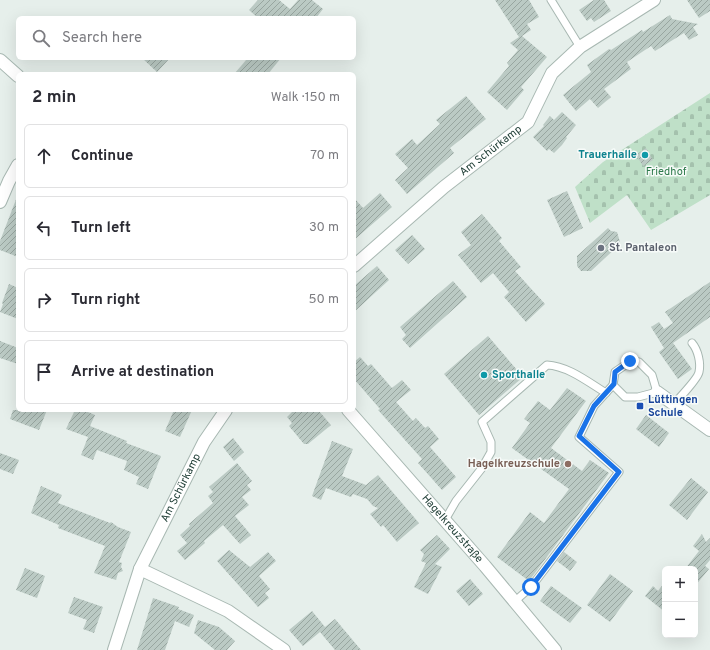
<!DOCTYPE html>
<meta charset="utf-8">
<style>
:root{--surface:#fff;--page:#f2f2f3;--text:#2b2b33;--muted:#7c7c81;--line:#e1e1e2}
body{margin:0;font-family:Overpass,sans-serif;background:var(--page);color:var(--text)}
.controls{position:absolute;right:12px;bottom:12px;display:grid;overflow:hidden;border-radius:6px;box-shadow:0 4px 16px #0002}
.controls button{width:36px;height:36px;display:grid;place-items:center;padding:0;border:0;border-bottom:1px solid var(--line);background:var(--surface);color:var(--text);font:20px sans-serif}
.stop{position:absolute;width:12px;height:12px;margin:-9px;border:3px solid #1a73e8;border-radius:50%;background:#fff}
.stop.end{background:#1a73e8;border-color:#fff;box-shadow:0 1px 4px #0008}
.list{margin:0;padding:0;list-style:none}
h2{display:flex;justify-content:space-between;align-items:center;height:52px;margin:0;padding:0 16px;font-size:17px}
h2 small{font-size:13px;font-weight:400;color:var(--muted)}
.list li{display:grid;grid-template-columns:26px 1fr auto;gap:12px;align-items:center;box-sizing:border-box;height:64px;margin:0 8px 8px;padding:0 8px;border:1px solid var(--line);border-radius:6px}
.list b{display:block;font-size:15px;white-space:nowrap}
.list em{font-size:13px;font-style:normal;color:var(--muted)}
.icon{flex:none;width:22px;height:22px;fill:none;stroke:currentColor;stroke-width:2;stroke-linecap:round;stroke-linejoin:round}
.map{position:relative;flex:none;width:710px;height:650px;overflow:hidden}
.search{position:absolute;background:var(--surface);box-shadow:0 4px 16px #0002;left:16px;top:16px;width:340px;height:44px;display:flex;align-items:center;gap:10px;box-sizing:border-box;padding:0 14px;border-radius:6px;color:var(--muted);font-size:15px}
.panel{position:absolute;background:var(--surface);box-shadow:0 4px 16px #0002;left:16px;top:72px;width:340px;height:340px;border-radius:6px}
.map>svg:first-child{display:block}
.cemetery{fill:url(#cemetery-stones)}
.building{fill:url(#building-hatch)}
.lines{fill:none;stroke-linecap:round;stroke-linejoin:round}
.service-casing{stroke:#a8b8b2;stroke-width:9}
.minor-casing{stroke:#a8b8b2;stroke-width:14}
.service{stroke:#fff;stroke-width:7}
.minor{stroke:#fff;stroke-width:12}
.route{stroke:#1a73e8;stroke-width:5}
.culture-dot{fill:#0f9aa8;stroke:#f7fbf9;stroke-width:1.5}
.worship-dot{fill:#6b7280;stroke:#f7fbf9;stroke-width:1.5}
.transit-dot{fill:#1a4fb4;stroke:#f7fbf9;stroke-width:1.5}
.education-dot{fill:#8d6e63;stroke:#f7fbf9;stroke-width:1.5}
.labels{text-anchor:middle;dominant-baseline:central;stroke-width:3;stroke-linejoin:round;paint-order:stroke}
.street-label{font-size:11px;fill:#24423a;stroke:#f7fbf9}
.culture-label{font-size:11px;font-weight:bold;fill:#0d838f;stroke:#f7fbf9;text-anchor:end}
.park-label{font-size:11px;fill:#2d7a4b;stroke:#f7fbf9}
.worship-label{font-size:11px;font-weight:bold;fill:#5b616d;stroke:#f7fbf9;text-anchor:start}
.transit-label{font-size:11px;font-weight:bold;fill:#164399;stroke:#f7fbf9;text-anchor:start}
.education-label{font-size:11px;font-weight:bold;fill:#785e54;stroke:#f7fbf9;text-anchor:end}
</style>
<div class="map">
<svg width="710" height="650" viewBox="0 0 710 650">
<defs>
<pattern id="cemetery-stones" width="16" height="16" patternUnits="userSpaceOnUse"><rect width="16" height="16" fill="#bfe0c8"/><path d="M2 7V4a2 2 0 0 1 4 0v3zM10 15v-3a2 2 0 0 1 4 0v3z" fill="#a4c1ad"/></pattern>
<pattern id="building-hatch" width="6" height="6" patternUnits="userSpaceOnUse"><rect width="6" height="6" fill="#bbcac4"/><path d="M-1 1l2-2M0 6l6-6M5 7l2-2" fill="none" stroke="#98a6a0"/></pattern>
</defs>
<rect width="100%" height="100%" fill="#e6efeb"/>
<path class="cemetery" d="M710,93V195L651,230L627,195L590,223L575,187L603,162Z"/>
<g class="building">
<path d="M258,0H279L290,9L298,0H312L323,9L316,18H258L249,10Z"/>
<path d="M495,0H529L539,17L527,24L531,30L522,36L547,57L521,87L524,90L507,110L487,92L509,66L507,63L518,50L510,43L519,37Z"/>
<path d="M594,0H604L611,11L594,22L591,18L587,21L579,10Z"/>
<path d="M687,0H710V11L699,18Z"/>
<path d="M670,15L672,19L698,24L693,27L698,35L689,40L684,33L655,51L651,46L627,62L631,69L604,89L611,97L598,108L590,99L576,111L563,95L591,72L587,65L609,49L611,50L642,30L643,32Z"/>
<path d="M142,58H170L157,72Z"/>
<path d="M248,58H281L268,74H234Z"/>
<path d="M466,96L486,119L450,148L454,153L407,194L395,180L408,168L395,154L412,139L417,145L440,124L436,120Z"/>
<path d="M562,112L576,125L566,137L567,138L562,145L554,153L549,149L547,151L533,137L544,126L543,125L550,116L554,120Z"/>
<path d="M646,148L653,160L643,166L636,155Z"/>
<path d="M567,191L583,228L564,237L547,200Z"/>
<path d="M380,193L392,207L354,240V198L363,208Z"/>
<path d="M17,197H18V257L0,250V241Z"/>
<path d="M482,214L502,238L499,241L521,267L515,271L545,304L526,322L504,297L509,292L493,273L481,283L458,255L471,245L461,232Z"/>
<path d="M608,228L611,231L617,232L620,242L618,246L591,271H581L577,266V256Z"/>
<path d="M412,235L425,249L408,264L395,250Z"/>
<path d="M377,266L389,280L354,312V286Z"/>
<path d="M453,281L467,297L410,348L402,339L406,335L400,327Z"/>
<path d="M710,282V317L673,343L692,369L678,379L659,352L664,348L651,327L659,322L664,329L673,323L665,312Z"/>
<path d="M9,284L18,288V319L0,312L3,304L2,303Z"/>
<path d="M488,336L523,377L479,415L444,374Z"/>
<path d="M0,341L18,348V364L0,358Z"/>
<path d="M360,357L368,366L371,364L392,388L402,380L411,390L396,402L413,421L416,418L425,428L428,426L439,439L430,447L456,477L442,490L418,463L422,459L378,410L380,409L354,379V362Z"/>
<path d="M567,388L586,401L551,448L582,471L590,460L609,473L529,581L497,557L530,512L544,523L569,489L512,448L530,423L524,419L538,401L550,410Z"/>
<path d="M13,410H47L39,430L10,419Z"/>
<path d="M75,410H83L95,415L90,426L127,441L126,443L161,456L148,489L136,484L139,477L124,470L127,461L97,450L93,460L81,455L88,437L66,429Z"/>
<path d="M174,410H192L180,437L165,431Z"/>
<path d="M294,410H318L331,425L308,444H304L289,426L292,423L287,417Z"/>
<path d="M646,415L669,433L659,447L636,429Z"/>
<path d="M233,438L244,452L234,461L223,447Z"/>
<path d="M332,441L353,449L342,476L366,485L378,475L419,523L397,542L383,525L381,527L370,514L378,508L373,506L367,499L353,494L351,497L326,488L321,500L312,496Z"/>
<path d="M0,453L19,460L13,474L0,469Z"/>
<path d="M237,463L252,481L247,485L251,490L242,497L249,505L235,516L251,535L240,544L223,525L204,541L205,543L185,560L177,551L187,543L180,535L190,526L189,524L213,503L208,496L213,492L209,487Z"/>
<path d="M691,478L708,492L687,520L669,505Z"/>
<path d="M41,486L62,495L58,503L110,523L111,522L118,527L131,532L119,562L122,563L121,567L123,571L118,573L116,580L94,573L105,546L58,528L59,525L31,513Z"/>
<path d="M702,534L706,542L710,538V560L705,566L709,569L695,586V569H685L699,551L693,546Z"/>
<path d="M437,535L450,549L435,564L442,567L428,594L414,587L426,563L421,561L424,554L420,550Z"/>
<path d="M229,550L250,567L268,552L276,561L259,576L270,589L265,593L269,598L258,607L217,561Z"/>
<path d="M564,552L577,562L570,571L557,561Z"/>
<path d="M25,568L45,576L37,598L16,590Z"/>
<path d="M610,574L633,591L610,622L587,605Z"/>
<path d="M470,579L483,594L469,606L456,591Z"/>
<path d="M665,582V612L645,596L653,586L658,591Z"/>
<path d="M551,586L582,608L570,623L540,601Z"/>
<path d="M74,597L103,607L94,633L83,629L87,620L68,613Z"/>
<path d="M153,598L179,607L178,609L194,615L189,627L175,621L165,650H137Z"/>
<path d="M312,611L325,627L335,619L361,650H335L320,632L303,646L289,630Z"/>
<path d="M198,620L219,627L235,641L227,650H215L194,633Z"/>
</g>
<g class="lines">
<defs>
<g id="service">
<path d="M551,0L580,47"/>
<path d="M631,361L639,362L652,375L657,392L638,397H625L613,385L615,372Z"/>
<path d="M674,404C679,398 698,379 699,372C701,363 698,350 692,343"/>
<path d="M445,520L456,501L482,468L491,452V442L482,422L547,365C568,366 588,382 606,393"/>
<path d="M514,602L531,587L619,472L579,437L594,406L613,385"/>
</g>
<g id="minor">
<path d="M0,60L18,76"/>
<path d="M0,202L9,181L18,165"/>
<path id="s1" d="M354,266L444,187L528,122L552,73L580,47L654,0"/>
<path d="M657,392L710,430"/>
<path id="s2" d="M348,410L485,566L555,650"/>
<path d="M140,569L228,611L284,650"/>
<path id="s3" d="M114,650L140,569L204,442L226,410"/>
</g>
</defs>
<use href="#service" class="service-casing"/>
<use href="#minor" class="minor-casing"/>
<use href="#service" class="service"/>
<use href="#minor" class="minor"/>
</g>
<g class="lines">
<path class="route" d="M531,587L619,472L579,436L594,406L614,384L615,372L630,361"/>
</g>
<g class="culture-dot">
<circle cx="645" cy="155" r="4"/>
<circle cx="484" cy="375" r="4"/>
</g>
<circle class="worship-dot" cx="601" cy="248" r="4"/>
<rect class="transit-dot" x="636" y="402" width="8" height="8" rx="2"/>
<circle class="education-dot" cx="568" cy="464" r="4"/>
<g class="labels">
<g class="street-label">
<text stroke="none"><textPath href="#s1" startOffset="179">Am Schürkamp</textPath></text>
<text stroke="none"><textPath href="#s3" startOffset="176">Am Schürkamp</textPath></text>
<text stroke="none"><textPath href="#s2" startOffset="158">Hagelkreuzstraße</textPath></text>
</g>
<g class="culture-label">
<text x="637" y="155">Trauerhalle</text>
<text x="492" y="375" text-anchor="start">Sporthalle</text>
</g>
<g class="park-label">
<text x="666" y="172">Friedhof</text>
</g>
<g class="worship-label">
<text x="609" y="248">St. Pantaleon</text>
</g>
<g class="transit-label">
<text x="648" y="400">Lüttingen<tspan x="648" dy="13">Schule</tspan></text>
</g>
<g class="education-label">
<text x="560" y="464">Hagelkreuzschule</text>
</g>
</g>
</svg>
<div class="controls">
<button>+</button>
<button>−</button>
</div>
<div class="stop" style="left:531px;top:587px"></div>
<div class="stop end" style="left:630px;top:361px"></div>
<div class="search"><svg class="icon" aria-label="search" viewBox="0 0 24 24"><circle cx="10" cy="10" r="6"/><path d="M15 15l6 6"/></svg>Search here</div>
<section class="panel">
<h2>2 min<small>Walk · 150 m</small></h2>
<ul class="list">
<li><svg class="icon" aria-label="ahead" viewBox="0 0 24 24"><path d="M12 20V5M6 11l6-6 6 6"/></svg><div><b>Continue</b></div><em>70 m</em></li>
<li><svg class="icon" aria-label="left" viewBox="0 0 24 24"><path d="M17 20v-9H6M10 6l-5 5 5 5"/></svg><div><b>Turn left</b></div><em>30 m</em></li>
<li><svg class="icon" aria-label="right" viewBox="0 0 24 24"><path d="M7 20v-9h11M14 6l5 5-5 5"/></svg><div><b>Turn right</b></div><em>50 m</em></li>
<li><svg class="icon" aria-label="arrive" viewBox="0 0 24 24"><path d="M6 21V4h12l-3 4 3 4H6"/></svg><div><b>Arrive at destination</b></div></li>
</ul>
</section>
</div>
